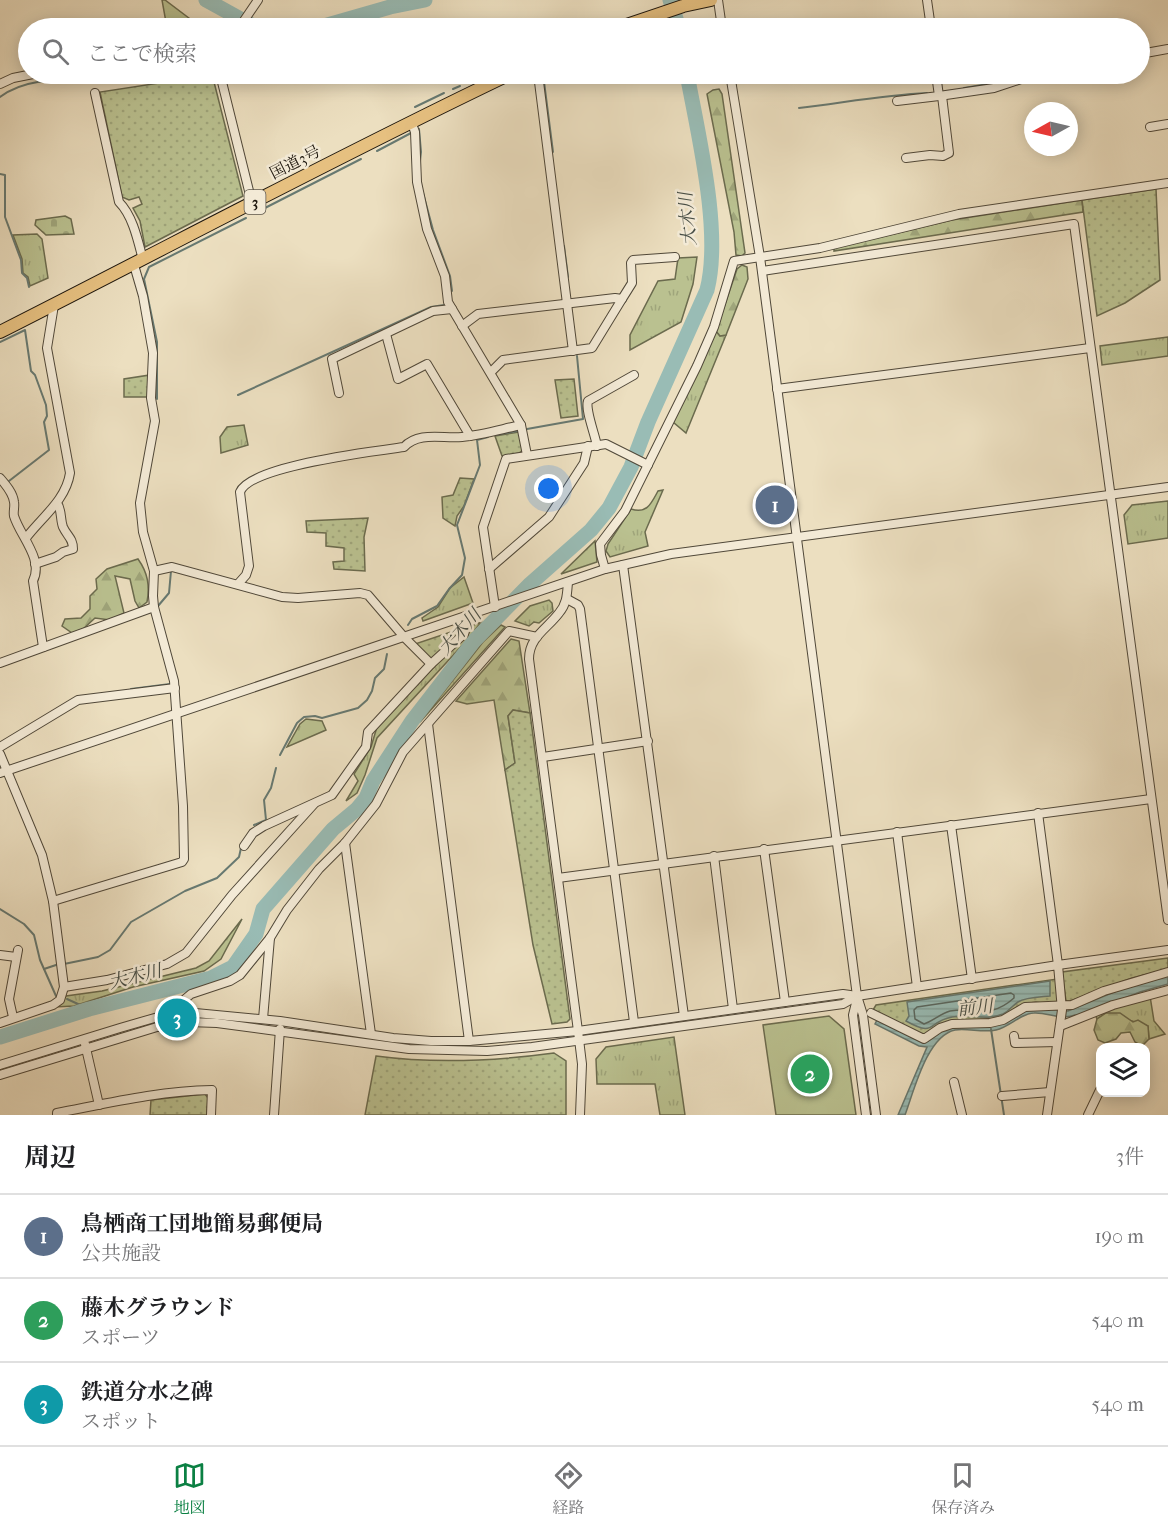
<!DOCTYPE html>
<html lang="ja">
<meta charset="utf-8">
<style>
:root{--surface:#fff;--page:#f2f2f2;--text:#202124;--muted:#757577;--line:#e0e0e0;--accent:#0b8043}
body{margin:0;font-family:"IM FELL French Canon","Noto Serif JP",serif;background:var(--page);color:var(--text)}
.controls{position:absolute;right:18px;bottom:18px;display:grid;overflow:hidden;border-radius:12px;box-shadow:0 3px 15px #0003}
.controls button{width:54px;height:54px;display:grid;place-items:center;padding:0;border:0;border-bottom:2px solid var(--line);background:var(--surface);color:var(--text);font:30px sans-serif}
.compass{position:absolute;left:1024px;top:102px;width:54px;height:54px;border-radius:50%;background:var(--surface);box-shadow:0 3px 15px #0003;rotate:262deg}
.you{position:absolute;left:549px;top:489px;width:21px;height:21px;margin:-15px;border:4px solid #fff;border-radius:50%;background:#1a73e8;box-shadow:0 0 0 9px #1a73e833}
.badge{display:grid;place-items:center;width:39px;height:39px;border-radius:50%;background:var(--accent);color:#fff;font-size:20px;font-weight:700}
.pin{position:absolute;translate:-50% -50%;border:3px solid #fff;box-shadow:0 2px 6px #0006}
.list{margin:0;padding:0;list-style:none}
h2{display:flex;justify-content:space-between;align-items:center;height:78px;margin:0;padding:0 24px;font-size:26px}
h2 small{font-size:20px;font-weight:400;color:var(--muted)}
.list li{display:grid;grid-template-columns:39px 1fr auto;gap:18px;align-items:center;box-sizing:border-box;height:84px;padding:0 24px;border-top:2px solid var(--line)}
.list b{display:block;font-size:22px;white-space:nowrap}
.list p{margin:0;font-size:20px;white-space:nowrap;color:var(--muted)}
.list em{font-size:20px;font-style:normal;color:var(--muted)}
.icon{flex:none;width:33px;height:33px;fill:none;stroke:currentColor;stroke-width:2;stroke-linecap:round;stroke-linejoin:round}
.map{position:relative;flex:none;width:1168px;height:1115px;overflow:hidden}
.search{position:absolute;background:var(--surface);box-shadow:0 3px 15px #0003;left:18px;right:18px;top:18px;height:66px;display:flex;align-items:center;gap:15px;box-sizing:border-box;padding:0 21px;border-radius:33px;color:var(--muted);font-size:22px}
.sheet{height:330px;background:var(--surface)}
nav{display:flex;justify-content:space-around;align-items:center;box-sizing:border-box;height:84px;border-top:2px solid var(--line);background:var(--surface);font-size:16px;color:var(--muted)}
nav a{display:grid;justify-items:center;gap:3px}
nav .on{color:var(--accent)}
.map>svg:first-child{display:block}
.grass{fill:url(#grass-tufts);stroke:#6b6b4e;stroke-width:1.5}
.forest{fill:url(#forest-firs);stroke:#6b6b4e;stroke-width:1.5}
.cemetery{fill:url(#cemetery-stones);stroke:#6b6b4e;stroke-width:1.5}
.park{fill:url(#park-dots);stroke:#6b6b4e;stroke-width:1.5}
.pitch{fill:#bac190;stroke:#6b6b4e;stroke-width:1.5}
.water{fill:url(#water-rules);stroke:#677971;stroke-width:1.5}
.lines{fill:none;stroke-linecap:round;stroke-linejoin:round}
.shore{stroke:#5a6860;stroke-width:1.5}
.stream{stroke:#677971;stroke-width:2}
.river{stroke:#99bcb5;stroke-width:15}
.minor-casing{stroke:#504839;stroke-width:10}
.highway-casing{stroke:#1c150c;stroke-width:14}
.minor{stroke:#f3ead6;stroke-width:8}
.highway{stroke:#e6c080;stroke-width:12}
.labels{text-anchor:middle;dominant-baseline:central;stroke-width:5;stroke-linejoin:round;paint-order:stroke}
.shield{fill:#f3ead6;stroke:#5c5549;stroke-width:1.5}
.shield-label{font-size:15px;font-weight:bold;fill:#1c150c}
.street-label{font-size:16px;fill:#1c150c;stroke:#f3ead6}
.water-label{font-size:18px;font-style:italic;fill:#484f47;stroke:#f3ead6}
</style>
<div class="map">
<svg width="1168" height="1115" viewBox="0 0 1168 1115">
<defs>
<pattern id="grass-tufts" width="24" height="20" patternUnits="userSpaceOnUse" patternTransform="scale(1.5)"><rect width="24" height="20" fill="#bac190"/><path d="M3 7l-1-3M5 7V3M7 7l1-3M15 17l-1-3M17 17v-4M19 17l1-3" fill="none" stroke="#9fa57b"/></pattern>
<pattern id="forest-firs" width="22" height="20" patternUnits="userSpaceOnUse" patternTransform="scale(1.5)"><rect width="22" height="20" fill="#bac190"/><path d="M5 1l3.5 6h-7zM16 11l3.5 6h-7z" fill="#9fa57b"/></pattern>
<pattern id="cemetery-stones" width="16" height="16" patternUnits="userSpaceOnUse" patternTransform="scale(1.5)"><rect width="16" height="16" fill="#bac190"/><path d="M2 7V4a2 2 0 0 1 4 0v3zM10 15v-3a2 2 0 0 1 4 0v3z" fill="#9fa57b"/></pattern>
<pattern id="park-dots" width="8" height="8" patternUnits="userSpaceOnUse" patternTransform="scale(1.5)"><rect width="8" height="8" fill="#bac190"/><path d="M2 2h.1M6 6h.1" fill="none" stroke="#9fa57b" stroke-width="1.8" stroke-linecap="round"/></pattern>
<pattern id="water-rules" width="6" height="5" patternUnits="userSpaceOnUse" patternTransform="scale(1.5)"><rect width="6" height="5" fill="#99bcb5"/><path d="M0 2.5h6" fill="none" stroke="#83a19a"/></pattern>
</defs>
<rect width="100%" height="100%" fill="#ecdfc0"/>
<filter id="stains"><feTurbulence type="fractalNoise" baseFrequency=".00333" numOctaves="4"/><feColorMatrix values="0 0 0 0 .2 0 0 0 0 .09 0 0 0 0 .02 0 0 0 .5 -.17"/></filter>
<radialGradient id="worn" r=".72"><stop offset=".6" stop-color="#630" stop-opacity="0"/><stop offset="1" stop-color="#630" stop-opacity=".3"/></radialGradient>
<g class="grass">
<path d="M162,0H165L202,28H167Z"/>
<path d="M37,234L42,239L48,278L30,286L28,277L23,273L22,259L13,235Z"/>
<path d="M697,257L693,284L681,322L630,350V335L658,281L675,279L678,258Z"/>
<path d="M716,331L720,336L726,335L686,433L673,422Z"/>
<path d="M1168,337V356L1102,365L1100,346Z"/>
<path d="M244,425L248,445L221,453L220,437L227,427Z"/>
<path d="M663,490L645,532L648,546L610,557L606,551L608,544L631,509C647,514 651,504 658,491Z"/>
<path d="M1168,501V538L1128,544L1124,515L1132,505Z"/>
<path d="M595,541L597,562L561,574Z"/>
<path d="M464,577L473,603L423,621L422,618L438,607L450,588Z"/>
<path d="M549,600L552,603L553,611L539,623L534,622L529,626L515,621L530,606Z"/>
<path d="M481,622L469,638L377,738L365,775L357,793L346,801L358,781L354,774L371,747L377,727L450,650L468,635L471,626Z"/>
<path d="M501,625L505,627L420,722L483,642Z"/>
<path d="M306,719L322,721L326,730L287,747L300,724Z"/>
<path d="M242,919L221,959L204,971L133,987L74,1006L55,1007L66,996L102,991L196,968L209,961Z"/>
<path d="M1150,996L1154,1021L1165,1034L1149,1039L1148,1026L1106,1013L1097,1019L1095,1014Z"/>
<path d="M674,1037L685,1115H660L655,1084H597L596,1059L606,1047Z"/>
</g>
<g class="forest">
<path d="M719,89L722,94L745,253L742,256L736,255L734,232L707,94L713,90Z"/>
<path d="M1082,200L1083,212L834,251V248L952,220Z"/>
<path d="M742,265L747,267L748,279L726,335L720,336L716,331L737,269Z"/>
<path d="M138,559C148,573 150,586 147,602L139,608L135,601L130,579L115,576L124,613L110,620L95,618L83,629L72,633L62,626L65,619L81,618L90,609V596L97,589L96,579L107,569Z"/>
<path d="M511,639L519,641L530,713L513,710L508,716L515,763L505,770L494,700L467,704L456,701Z"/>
<path d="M1106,1013H1120L1133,1022L1138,1020L1148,1026L1149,1039L1142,1046L1135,1042L1130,1032L1121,1033L1116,1039L1105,1043L1098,1040L1094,1030L1097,1019Z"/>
</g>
<path class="cemetery" d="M65,216L71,219L74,234L46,235L35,225L36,220Z"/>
<g class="park">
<path d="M205,76L214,82L243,196L145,247L140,221L133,208L142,204L139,197L129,200L122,197L100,92Z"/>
<path d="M1156,189L1160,280L1125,303L1097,316L1082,200Z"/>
<path d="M150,375L149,397H124V379Z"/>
<path d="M574,379L578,416L561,418L555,380Z"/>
<path d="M519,432L523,450L519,453L502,456L495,436Z"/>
<path d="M460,478L474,479L464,506L457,516L455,526L443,518L442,497L453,495Z"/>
<path d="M368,518L364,537L365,571L334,569L333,562L344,561V548L326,546V533L307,532L306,521Z"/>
<path d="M460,629L458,634L432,660L415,644Z"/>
<path d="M513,710L530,713L570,1019L567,1022L552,1024L533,945L505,770L515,763L508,716Z"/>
<path d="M1168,958V969L1132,978L1070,1001H1066L1062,972Z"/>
<path d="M1057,979L1059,1002L1052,1005L1036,1002L1024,1004L1004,1017L925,1036L873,1010L876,1005Z"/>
<path d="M554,1053L566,1061V1115H365L376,1056C436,1064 495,1061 554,1053Z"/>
<path d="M205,1094L208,1098L207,1115H150L151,1100Z"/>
</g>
<path class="pitch" d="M829,1016L844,1029L856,1115H776L763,1025Z"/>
<g class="water">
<path d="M1168,976V984L1140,992L1076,1017L1075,1015C1061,1021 1048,1012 1034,1013C1021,1013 1010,1027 996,1030C983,1033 968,1028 955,1030C927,1036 914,1091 905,1115H898L927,1047L919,1046L875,1024L877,1020L922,1042L928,1041L949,1026H984L1025,1009L1040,1008L1068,1011L1119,990Z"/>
<path d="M1050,981V996C1041,997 1026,997 1018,1002C1013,1005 1009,1011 1003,1014C987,1021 969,1014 952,1017C926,1022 937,1038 906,1021L909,1016L907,1002Z"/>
</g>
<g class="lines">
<path class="shore" d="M1011,993L1014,995V998C989,1020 977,1006 950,1011C940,1014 933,1021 924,1024L915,1019L914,1010L917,1007Z"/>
<g class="stream">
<path d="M353,28L362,16"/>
<path d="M543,74L553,152"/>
<path d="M473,79L485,74"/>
<path d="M964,88L994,83L1024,74"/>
<path d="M453,89L460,86"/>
<path d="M0,97C31,74 69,82 105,80C126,79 146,76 167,74"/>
<path d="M415,107L444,93"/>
<path d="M799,108C842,103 884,95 927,93"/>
<path d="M419,129L421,152L420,161"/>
<path d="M377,151L411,133"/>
<path d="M0,174L5,175V217L21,260L22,273L27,278L29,287"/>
<path d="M423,193L433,230L450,276L452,291"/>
<path d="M261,210L361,159"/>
<path d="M564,246L568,277"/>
<path d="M0,342L25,330L31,371L35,375L46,405L47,416L44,422L49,450L9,481"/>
<path d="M238,395L431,307L444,305"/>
<path d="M157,399V342L144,279L149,267L246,218"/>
<path d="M527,429L583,419L577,356"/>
<path d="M495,435L517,431"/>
<path d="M158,606L169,593L171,571"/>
<path d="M408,625L412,619L437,606L449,589L462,575L465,558L457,525L480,465L477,440L488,437"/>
<path d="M131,689L170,684"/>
<path d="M280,755L297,723L304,717L315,716L322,718L358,708L367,700L372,691L375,678L384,669L387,654"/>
<path d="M254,825L266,820L264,800L271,788L276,768"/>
<path d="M0,909L24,924L34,935L40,960L56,996"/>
<path d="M64,964L98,957L110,950L131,922L185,891L217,878L239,857L241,848"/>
<path d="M44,969L56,965"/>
<path d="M67,999L89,1009"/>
<path d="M991,1029L1004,1115"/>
</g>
<g class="river">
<path d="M206,0L257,28"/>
<path d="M670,0L679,28"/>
<path d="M317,28L390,7L425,0"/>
<path d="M0,1037L89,1009L211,978L233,967L256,934L263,909L333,829L357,809L366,798L373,781L412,721L474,641L530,584L591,530L609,508L631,467L648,422L707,290C722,232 698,134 687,74"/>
</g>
<defs>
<g id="minor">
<path d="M718,0L722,28"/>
<path d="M927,0L931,28"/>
<path d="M239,28L258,0"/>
<path d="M1140,54L1168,49"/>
<path d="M220,74L252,203"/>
<path d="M538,74L573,351"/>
<path d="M730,74L760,257L857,996L863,1015L876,1115"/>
<path d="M0,84L13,78L33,74"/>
<path d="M95,93L119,202C133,216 138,241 143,260"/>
<path d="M939,96L994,88L1036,74"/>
<path d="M897,101L939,96L936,74"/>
<path d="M411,121L415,132L417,182L427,229L445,276L448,302L521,425L527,455"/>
<path d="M1150,127L1168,124"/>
<path d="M906,158L930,155L943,156L949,153L942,96"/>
<path d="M762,271L1074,224L1168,920"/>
<path d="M622,299L632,283L631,263L633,260L675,257"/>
<path d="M462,326L478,314L615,298L622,299L592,348L503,360L491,372"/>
<path d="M386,334L398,379L427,364L470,436"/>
<path d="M777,389L1090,348"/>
<path d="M339,393L332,359L433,311L452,309"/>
<path d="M597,446C595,434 585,410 588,401L634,375"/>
<path d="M0,478C6,485 13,493 14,502C15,506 13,512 14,516C20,536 44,559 33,581L43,647"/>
<path d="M26,538C42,517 66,500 70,473L47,348L54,305"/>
<path d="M35,564L56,557L63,552L73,549C73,538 67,536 63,527C60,519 62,510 57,503"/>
<path d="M623,565L684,1016"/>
<path d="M489,569L549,517L584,463L588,446"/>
<path d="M605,569L601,555L600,544L625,511L697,366L714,327L734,261L820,248L959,214L1168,183"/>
<path d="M154,571L172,567L282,597L298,598L360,593L368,595L404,637L431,664L464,634L466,628L463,618"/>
<path d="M568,582C567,594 567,604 559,613C547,629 529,637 529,659L578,1031L582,1064L580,1115"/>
<path d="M238,584L246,575L249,566L240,492C250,466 375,451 404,447C419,431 443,439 462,437C482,435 502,429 521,425"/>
<path d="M567,599L578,605L580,609L634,1022"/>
<path d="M495,607L483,527L506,459L606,444L648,465"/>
<path d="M0,663L154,607"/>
<path d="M428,724L469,1041"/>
<path d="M0,747L78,700L175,688"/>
<path d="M0,754L42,855L53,901L64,987L60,1000L53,1005L0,1023"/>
<path d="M543,757L648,741"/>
<path d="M0,773L605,569L671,554L1168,487"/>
<path d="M1038,813L1058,965L1168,950"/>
<path d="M951,825L972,979"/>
<path d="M897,832L917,987"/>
<path d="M345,843L371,1034"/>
<path d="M244,846L253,833L264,826L332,795L366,747L368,732L431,664"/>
<path d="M764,849L785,1002"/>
<path d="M714,856L733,1009"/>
<path d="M558,878L1151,799"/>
<path d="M53,901L182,862L184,859L183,806L174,681L154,607L153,596L154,571L143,532L140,503L155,421L151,398L153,353L143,296L134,265"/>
<path d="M0,955L16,957"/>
<path d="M64,987L107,980L167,964L186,953L232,895L314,804"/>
<path d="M857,999L853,1015L866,1115"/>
<path d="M185,1012V999L191,994L230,981L240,975L270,938L287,910L319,869L345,843L376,804L403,752L509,631L537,637"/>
<path d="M871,1013L924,1039L940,1028L952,1024L990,1023L1003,1020L1025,1007L1072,1005L1104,991L1168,972"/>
<path d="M13,1017L9,999L18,950"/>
<path d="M263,1019L270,938"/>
<path d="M1060,1026L1113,1005L1168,990"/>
<path d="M1014,1036L1015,1043L1057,1042"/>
<path d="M85,1044L99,1105"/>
<path d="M0,1065L120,1028L158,1017L185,1012L280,1021L393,1038L431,1041H469L578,1031L843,994L857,996L1058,965L1062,1010L1047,1115"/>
<path d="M0,1075L157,1027L188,1022L217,1023L409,1049L487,1051L532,1047L843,1004L857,996"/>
<path d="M954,1082L962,1115"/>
<path d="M1002,1096L1050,1092"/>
<path d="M57,1115V1113C109,1103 159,1091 212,1090L211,1115"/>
<path d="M274,1115L280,1029"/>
<path d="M1088,1115L1100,1090"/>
</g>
<g id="highway">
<path d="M618,28L683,6L711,0"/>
<path d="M0,332C170,246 338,156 510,74"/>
</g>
</defs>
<use href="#minor" class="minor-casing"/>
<use href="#highway" class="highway-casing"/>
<use href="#minor" class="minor"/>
<use href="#highway" class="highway"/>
</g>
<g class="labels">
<rect class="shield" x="244.5" y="190" width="21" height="24" rx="4.5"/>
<g class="shield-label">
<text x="255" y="202">3</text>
</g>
<g class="street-label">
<text transform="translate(295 162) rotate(-27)">国道3号</text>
</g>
<g class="water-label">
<text transform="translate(688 219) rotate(-95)">大木川</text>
<text transform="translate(460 632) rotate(-48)">大木川</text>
<text transform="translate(135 977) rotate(-14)">大木川</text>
<text transform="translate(975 1008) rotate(-6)">前川</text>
</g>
</g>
<rect width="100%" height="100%" filter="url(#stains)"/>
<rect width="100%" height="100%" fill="url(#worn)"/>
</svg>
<div class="controls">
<button><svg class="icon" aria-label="layers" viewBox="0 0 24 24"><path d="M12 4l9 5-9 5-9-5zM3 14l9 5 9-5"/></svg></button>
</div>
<svg class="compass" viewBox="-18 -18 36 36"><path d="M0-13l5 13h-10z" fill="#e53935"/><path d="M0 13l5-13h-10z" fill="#757577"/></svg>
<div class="you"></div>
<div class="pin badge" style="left:775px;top:505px;background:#5c6f8a">1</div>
<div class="pin badge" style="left:810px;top:1074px;background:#2e9e5b">2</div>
<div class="pin badge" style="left:177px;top:1018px;background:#0f9aa8">3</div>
<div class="search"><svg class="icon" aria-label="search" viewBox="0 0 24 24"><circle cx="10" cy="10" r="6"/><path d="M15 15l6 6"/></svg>ここで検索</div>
</div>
<section class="sheet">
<h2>周辺<small>3件</small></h2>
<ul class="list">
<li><span class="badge" style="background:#5c6f8a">1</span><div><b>鳥栖商工団地簡易郵便局</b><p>公共施設</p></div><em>190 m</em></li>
<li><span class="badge" style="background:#2e9e5b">2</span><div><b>藤木グラウンド</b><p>スポーツ</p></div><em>540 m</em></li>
<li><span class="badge" style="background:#0f9aa8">3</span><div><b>鉄道分水之碑</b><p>スポット</p></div><em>540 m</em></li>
</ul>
</section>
<nav>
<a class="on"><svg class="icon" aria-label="map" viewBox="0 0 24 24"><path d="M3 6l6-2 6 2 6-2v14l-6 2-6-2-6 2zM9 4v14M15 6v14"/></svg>地図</a>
<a><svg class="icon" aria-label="directions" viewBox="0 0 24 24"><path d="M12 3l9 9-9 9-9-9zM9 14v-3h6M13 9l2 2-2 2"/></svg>経路</a>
<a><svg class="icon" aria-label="saved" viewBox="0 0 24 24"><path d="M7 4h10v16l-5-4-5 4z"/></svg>保存済み</a>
</nav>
